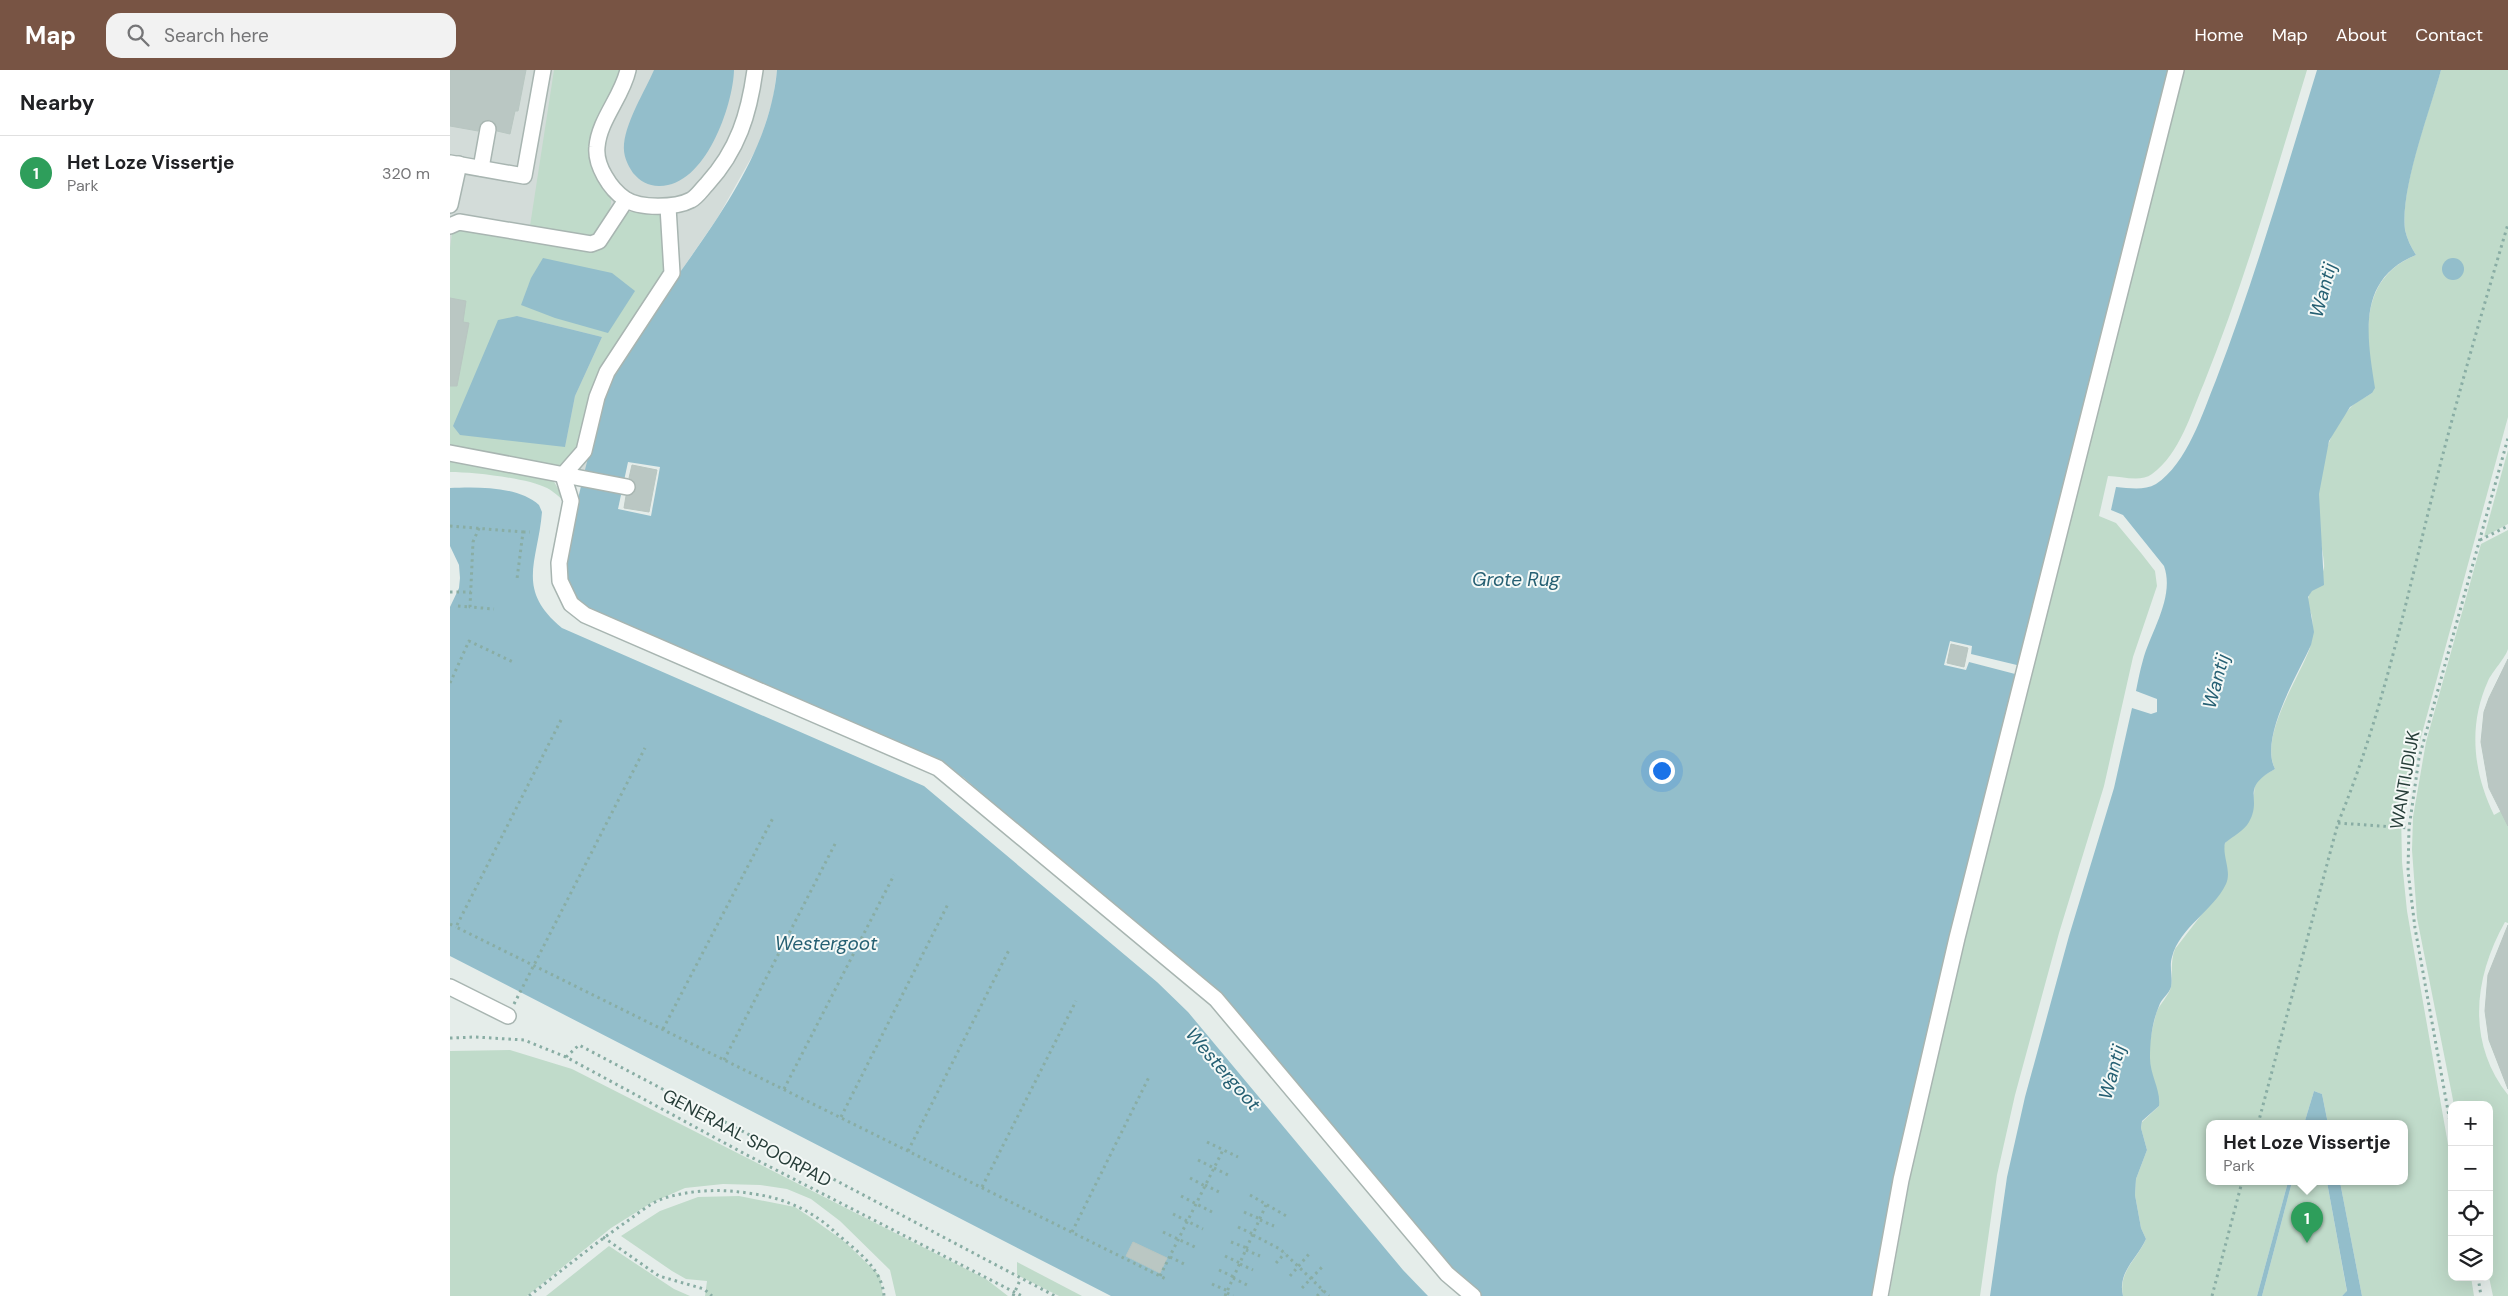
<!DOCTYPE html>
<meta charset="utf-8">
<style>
:root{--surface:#fff;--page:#f2f2f2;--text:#202124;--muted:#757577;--line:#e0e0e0;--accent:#785444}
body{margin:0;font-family:"DM Sans",sans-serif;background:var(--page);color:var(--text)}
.controls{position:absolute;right:15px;bottom:15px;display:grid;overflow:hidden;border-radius:10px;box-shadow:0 5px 20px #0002}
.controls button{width:45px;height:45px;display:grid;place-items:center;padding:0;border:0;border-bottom:1px solid var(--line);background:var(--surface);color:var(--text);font:25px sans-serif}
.you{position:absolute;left:1211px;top:700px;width:18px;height:18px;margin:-12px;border:4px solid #fff;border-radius:50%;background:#1a73e8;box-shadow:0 0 0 8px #1a73e833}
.badge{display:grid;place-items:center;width:32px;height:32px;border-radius:50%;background:var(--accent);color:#fff;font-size:16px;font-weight:700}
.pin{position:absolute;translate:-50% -41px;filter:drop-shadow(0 1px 2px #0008)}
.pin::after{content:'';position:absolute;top:26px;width:18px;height:15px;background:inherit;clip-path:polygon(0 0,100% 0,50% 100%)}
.popup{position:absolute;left:1756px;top:1050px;width:202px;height:65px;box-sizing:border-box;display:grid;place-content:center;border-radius:10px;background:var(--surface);filter:drop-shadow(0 1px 4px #0005);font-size:16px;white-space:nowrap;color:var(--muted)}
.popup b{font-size:19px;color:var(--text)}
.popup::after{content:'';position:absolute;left:50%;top:100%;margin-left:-10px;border:10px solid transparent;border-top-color:var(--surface)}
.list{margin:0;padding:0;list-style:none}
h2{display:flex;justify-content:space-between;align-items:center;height:65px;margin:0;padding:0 20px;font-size:21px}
h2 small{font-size:16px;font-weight:400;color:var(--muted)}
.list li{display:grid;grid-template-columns:32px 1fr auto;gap:15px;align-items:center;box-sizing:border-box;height:75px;padding:0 20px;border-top:1px solid var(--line)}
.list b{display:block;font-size:19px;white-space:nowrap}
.list p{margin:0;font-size:16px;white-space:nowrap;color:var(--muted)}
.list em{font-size:16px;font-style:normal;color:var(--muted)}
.icon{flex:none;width:28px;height:28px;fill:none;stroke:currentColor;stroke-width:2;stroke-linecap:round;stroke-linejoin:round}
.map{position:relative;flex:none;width:2058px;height:1226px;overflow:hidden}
header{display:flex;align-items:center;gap:30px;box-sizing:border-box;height:70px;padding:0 25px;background:var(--accent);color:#fff}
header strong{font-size:24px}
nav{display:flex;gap:28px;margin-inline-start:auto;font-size:18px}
.search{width:350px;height:45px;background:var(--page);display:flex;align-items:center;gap:12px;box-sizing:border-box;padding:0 18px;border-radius:15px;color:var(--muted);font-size:19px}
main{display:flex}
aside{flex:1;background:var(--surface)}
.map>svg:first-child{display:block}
.built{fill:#d3dcd9}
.green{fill:#c0dbca;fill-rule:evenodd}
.water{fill:#93becb}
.pier{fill:#e5edea}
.building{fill:#bac7c3;stroke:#b8c6c1}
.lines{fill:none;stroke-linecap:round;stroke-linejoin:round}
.minor-casing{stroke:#a8b5b1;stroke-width:18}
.path{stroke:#89ada4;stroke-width:3;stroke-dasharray:2.5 4;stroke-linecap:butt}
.minor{stroke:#fff;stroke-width:15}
.labels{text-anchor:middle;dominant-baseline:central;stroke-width:4;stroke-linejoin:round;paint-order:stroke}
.street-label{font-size:18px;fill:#263d38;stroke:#f5f9f7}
.water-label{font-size:19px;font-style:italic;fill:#266073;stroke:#f5f9f7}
</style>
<header>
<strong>Map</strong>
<div class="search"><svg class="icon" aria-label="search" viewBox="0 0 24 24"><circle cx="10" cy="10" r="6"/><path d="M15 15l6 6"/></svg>Search here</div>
<nav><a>Home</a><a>Map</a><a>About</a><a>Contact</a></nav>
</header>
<main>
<aside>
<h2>Nearby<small></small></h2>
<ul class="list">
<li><span class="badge" style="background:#2e9e5b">1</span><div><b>Het Loze Vissertje</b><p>Park</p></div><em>320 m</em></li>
</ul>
</aside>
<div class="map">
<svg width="2058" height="1226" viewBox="0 0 2058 1226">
<rect width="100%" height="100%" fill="#e5edea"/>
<path class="built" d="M0,0H327L323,30L309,74L268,147L179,277L152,330L135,404L103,410L0,391Z"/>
<g class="green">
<path d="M104,0H174L143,61C156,102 175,127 147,167L128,168L80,156Z"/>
<path d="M1730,0H1857C1825,105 1795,211 1754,313C1741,343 1730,384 1702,404C1690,413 1672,406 1658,406L1649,446L1666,453L1691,483L1705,501L1707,516L1683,587L1654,716L1609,863L1565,1025L1547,1105L1530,1226H1439L1468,1063L1505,889Z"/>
<path d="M1991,0H2058V347L1951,741L1952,792L1957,841L2002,1097V1207H2021L2024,1226H1912L1890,1112H1954V1054H1878L1872,1024L1864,1021L1854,1054H1760V1112H1838L1807,1226H1673C1668,1201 1687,1190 1696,1169L1691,1158L1685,1125L1686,1109L1697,1080L1691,1058L1692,1052L1709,1036C1707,1026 1704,1017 1701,1006C1696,987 1701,963 1706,944C1709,934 1719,926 1721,917C1723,903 1720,892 1725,879L1776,813L1773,780L1775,773L1802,745L1805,713L1811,707L1825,699C1809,666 1848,610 1860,578C1862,570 1863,556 1862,547C1861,541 1857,536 1858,529C1860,518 1872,509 1874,498C1875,490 1870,471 1869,461C1867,419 1870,370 1900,338C1905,332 1915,328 1922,323C1918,271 1905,210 1966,185C1961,177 1957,169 1955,160C1950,119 1979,42 1991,0Z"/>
<path d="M176,142H213L217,200L120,397L0,377V178L3,157L114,177L149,180ZM67,246L152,267L125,326L115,377Z"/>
<path d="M2058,380V454L2034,467Z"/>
<path d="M0,391L103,410L116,432C109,427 103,421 97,418C77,408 23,402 0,402Z"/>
<path d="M2058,460C2058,488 2058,516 2058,544C2058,555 2058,569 2058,579C2056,587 2042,602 2038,611C2018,655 2023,702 2044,745L2058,737V853L2055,852C2024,907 2016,972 2058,1025V1226H2043L2039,1207V1035H2004L1967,848L1962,780L1963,747L1976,672L2031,474Z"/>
<path d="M60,980L122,999L536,1209L558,1226H446L440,1200L390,1151L361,1129L337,1119L310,1115L273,1114L235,1118L201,1133L161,1158L77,1226H0V981Z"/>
<path d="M1842,1112H1877L1897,1222L1892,1226H1812Z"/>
<path d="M289,1126L345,1137L360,1147L395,1172L430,1206L433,1226H255L257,1211L236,1209L222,1201L171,1166L210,1141L248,1127Z"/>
<path d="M159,1176L224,1219L240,1226H96Z"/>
<path d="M567,1192L632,1226H609L567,1205Z"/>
</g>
<g class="water">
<path d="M204,0H284C283,36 255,117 209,116C198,116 190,111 183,103C177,94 173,85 174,74C177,49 194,23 204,0Z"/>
<path d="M327,0H1723L1571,596L1429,1226H1028L989,1189L790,949L514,708L497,697L134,539L117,518L116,478L152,330C199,218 316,124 327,0Z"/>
<path d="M1867,0H1991C1980,41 1950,119 1955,160C1957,169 1961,177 1966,185C1906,209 1917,267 1925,318L1922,323L1900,337L1879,371L1869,424L1874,515L1862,521L1858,527L1864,562L1861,575C1847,606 1809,668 1825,699C1789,719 1813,727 1799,752C1794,761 1783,766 1775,773C1772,786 1782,801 1776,814C1763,841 1730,857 1722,887C1719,896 1723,907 1721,917C1719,924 1711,929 1709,936C1702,952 1700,971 1700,988C1700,1005 1711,1020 1709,1036L1692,1051L1691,1058L1697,1080L1686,1109L1685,1125L1691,1158L1696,1169C1687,1189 1667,1202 1673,1226H1540L1557,1107L1575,1027L1619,866L1664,718L1682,638L1701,644L1707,642V629L1686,621C1688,611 1690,600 1693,590C1701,561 1725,527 1714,496L1673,445L1661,440L1666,417C1679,418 1694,421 1706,414C1737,394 1753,342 1766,310C1805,208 1835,104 1867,0Z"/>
<circle cx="2003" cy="199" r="11"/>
<path d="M93,188L162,203L185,221L158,263L105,248L71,235L81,208Z"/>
<path d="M67,246L152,267L125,326L115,377L10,365L3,356L48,250Z"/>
<path d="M0,418C27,417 68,416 89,435L92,442C88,492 65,519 112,558L474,716L707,912L738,942L953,1200L978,1226H661L0,886V537L9,518L10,508L9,495L0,476Z"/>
<path d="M1864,1021L1872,1024L1878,1054H1854Z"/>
<path d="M1838,1112H1842L1812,1226H1807Z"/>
<path d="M1877,1112H1890L1912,1226H1892L1897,1221Z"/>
</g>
<g class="pier">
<path d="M178,392L210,397L201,446L168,439Z"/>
<path d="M1500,571L1522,576L1521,584L1571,596L1569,605L1519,592L1516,600L1494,595Z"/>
</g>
<g class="building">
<path d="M0,0H76L68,41H65L60,64L47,61L44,52L39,50L31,53L28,61L0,56Z"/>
<path d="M0,228L16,231L13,252L19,253L7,316H0Z"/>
<path d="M182,395L207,400L199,442L174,438L176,426L184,423L186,418L183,410L179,408Z"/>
<path d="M1501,574L1518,578L1514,597L1497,593Z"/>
<path d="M2058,589V756L2039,718L2031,672L2034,642L2039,628Z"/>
<path d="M2058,855V1019L2039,970L2035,941L2038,905Z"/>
<path d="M683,1172L717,1188L710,1203L676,1186Z"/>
</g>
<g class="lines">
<defs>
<g id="minor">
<path d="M178,0C172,27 149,50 147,77C145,95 160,119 175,129C190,139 226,138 241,130C247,127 252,119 257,114C288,80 299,44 305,0"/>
<path d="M0,93L74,106L93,0"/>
<path d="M31,98L38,59"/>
<path d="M0,135L9,94"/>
<path d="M218,137L222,203L157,302L147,327L134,381L113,405L121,431L109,493L110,511L121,534L135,545L488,698L766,929L997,1204L1023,1226"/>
<path d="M0,156L9,152L141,174L149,171L176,130"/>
<path d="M0,383L177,417"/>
<path d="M0,917L58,946"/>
<path d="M1430,1226L1451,1110L1507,868L1726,0"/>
</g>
</defs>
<use href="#minor" class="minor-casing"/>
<g class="path">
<path d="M0,456L73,462L67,509"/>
<path d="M29,458L23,472L20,537L44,539"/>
<path d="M73,462H80"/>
<path d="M2030,470L2058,456"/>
<path d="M0,522H21"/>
<path d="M8,536L20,537"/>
<path d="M0,613L19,571L63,592"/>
<path d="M111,650L6,857L718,1210"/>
<path d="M1888,753L1959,758"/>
<path d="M0,854L6,857"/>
<path d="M64,934L195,678"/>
<path d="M213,959L324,746"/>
<path d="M0,968L25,967L74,970L116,987L295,1084L572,1226"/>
<path d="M116,987L129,975L605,1226"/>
<path d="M274,990L386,772"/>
<path d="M334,1019L444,805"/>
<path d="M391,1047L498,834"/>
<path d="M1808,1054L1888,753C1931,649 1955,536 1982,427C2005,335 2031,245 2058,154"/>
<path d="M2002,1063L1965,858L1958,801L1959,758L1969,688L2058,368"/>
<path d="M757,1072L788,1087"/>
<path d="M458,1081L559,880"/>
<path d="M748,1090L764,1098"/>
<path d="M764,1098L780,1106"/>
<path d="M740,1108L755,1116"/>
<path d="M755,1115L771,1123"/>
<path d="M532,1117L626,931"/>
<path d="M800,1125L838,1147"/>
<path d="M731,1126L762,1142"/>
<path d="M794,1142L810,1149"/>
<path d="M723,1144L753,1159"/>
<path d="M810,1150L824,1156"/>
<path d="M788,1157L803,1164"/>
<path d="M622,1162L700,1005"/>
<path d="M713,1162L745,1177"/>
<path d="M803,1165L830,1179L879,1226"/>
<path d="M153,1167L209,1206L254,1219L262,1226"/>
<path d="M781,1172L797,1178"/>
<path d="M796,1180L810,1186"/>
<path d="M775,1186L790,1193"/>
<path d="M720,1187L736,1195"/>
<path d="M826,1193L835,1183"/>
<path d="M790,1194L803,1200"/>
<path d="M769,1200L784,1207"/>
<path d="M710,1206L773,1080"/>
<path d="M840,1206L859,1184"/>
<path d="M2028,1207L2031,1226"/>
<path d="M783,1208L797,1215"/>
<path d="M762,1214L778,1221"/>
<path d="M852,1218L873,1196"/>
<path d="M777,1223L783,1226"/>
<path d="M79,1226C111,1201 143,1175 176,1152C189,1143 202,1131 218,1127C247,1119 275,1119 304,1124C334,1128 363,1141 385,1162C405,1180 432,1197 434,1226"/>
<path d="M563,1226L570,1210"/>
<path d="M775,1226L816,1135"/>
<path d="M867,1226L873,1220"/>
<path d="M1762,1226L1792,1112"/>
</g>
<use href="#minor" class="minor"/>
</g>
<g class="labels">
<g class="street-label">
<text transform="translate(1955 710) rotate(-80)">WANTIJDIJK</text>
<text transform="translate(297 1068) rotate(28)">GENERAAL SPOORPAD</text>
</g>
<g class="water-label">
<text transform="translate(1873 220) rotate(-75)">Wantij</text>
<text x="1066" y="509">Grote Rug</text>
<text transform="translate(1766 611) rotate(-75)">Wantij</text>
<text x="376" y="873">Westergoot</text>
<text transform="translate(773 999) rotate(49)">Westergoot</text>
<text transform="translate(1662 1002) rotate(-75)">Wantij</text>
</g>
</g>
</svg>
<div class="controls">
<button>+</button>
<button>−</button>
<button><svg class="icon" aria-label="locate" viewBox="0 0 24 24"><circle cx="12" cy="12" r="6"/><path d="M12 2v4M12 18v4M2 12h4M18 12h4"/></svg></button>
<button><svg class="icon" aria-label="layers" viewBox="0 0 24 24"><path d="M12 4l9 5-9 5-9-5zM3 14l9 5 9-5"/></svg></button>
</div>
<div class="you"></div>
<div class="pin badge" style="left:1857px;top:1173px;background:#2e9e5b">1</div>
<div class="popup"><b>Het Loze Vissertje</b>Park</div>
</div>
</main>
